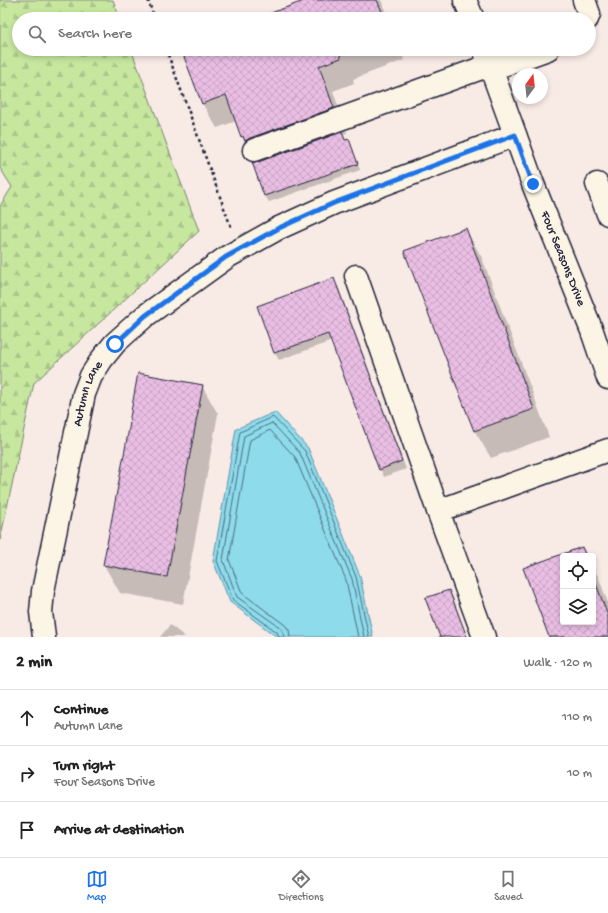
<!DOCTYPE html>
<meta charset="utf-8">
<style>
:root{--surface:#fff;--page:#f2f2f2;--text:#222;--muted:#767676;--line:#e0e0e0;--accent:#1a73e8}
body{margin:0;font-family:"Gochi Hand",sans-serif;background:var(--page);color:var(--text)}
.controls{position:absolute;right:12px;bottom:12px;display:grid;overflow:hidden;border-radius:4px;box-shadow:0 2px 6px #0003}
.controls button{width:36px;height:36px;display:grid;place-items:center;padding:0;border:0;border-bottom:1px solid var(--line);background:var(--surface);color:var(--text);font:20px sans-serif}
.compass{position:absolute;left:512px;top:68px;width:36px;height:36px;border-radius:50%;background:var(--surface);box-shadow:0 2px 6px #0003;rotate:15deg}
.stop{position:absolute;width:12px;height:12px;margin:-9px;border:3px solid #1a73e8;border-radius:50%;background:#fff}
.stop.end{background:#1a73e8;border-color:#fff;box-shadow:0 1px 4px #0008}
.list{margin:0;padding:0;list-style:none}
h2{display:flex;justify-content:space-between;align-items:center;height:52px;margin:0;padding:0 16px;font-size:17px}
h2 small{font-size:13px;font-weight:400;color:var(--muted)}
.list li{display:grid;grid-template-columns:26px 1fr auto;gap:12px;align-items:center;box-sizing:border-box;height:56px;padding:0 16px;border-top:1px solid var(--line)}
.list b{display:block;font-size:15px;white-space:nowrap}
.list p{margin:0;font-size:13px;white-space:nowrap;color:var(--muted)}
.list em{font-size:13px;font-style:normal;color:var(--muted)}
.icon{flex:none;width:22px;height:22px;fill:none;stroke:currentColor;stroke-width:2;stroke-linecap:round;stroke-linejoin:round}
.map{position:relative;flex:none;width:608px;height:637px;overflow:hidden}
.search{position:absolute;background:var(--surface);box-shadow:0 2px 6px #0003;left:12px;right:12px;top:12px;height:44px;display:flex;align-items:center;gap:10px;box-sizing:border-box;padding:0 14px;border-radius:22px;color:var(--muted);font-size:15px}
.sheet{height:220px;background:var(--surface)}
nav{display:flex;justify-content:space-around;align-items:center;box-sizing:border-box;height:56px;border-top:1px solid var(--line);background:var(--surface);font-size:11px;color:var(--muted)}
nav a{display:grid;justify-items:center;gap:2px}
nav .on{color:var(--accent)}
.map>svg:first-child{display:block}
.forest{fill:url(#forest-firs);stroke:#74846d}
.water{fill:#8ddbeb;stroke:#6291a5}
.shadow{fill:#0003}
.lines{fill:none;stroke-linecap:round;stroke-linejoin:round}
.shore{stroke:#4d6c81;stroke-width:1}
.building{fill:url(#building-cross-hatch);stroke:#22223b}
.minor-casing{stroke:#22223b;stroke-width:25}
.path{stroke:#22223b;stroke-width:2.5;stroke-dasharray:3 3;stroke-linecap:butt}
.minor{stroke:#fcf5e5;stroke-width:22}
.route{stroke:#1a73e8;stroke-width:5}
.labels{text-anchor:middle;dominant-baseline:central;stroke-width:3.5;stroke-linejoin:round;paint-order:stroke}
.street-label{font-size:13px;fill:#22223b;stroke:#fcf5e5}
</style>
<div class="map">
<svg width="608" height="637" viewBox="0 0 608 637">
<defs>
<pattern id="forest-firs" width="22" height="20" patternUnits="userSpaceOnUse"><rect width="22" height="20" fill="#c7e79f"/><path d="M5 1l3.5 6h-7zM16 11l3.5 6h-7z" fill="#abc68a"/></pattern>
<pattern id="building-cross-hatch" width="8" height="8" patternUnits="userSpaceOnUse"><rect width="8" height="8" fill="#eabee4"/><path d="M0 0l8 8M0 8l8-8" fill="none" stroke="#c8a3c4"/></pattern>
</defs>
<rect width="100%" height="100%" fill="#f8eae5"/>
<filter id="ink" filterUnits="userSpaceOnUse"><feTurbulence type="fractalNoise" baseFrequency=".025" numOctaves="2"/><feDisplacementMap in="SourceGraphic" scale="8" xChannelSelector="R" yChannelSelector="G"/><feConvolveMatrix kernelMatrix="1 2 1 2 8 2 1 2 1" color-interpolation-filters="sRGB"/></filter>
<g filter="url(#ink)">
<path class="forest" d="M0,0H113L120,19H19V49H131L199,231L34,383L0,540V206L12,187L0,168Z"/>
<path class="water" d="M275,412L308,448L360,576L373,637H277L230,602L213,561L236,429Z"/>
<g class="shadow">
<path d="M308,0H381L388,19H258Z"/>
<path d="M182,49H400L404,60L353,79L354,83L333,91L347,133L343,134L346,141L348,140L352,147L360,170L269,202L265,196L257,163L242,137L236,121L217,128L202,103Z"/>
<path d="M466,230L482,258L549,437L491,458L474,430Z"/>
<path d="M333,279L338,286L406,469L384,477L380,469L332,341L279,360L275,353Z"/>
<path d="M202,386L218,414L183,604L120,593L104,565L131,425L130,423Z"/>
<path d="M582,548L586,556H563V622H593V568L598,576L608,603V637H550L525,569Z"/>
<path d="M449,591L453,597L467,637H441Z"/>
<path d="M170,625L185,637H160Z"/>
</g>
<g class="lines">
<g class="shore">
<path d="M279,637L277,632L233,600L217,561L240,432L273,417L305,451L356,577L369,637"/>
<path d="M284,637L283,632L281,628L237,597L223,560L244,436L272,423L300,453L352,579L364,637"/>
<path d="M290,637L289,630L285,625L242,593L229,560L250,440L270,430L295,457L346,580L358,637"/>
</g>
</g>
<g class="building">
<path d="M306,0H377L385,19H255Z"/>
<path d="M181,49H354L340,54L341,58L319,66L334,108L250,138L245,141L243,136L241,137L226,95L202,104Z"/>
<path d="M342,132L345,140L349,139L358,164L264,196L252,162H258Z"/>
<path d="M466,228L534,409L474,431L404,251Z"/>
<path d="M334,278L402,461L379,470L328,334L274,353L257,306Z"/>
<path d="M138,373L203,385L167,577L103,565L130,423H129Z"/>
<path d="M582,547L586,556H563V622H593V576L608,616V637H549L523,568Z"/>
<path d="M449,590L467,637H440L425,598Z"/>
</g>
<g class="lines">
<defs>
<g id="minor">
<path d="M465,0L473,19"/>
<path d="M584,0L589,14L587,19"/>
<path id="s1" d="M484,49L533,184L592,331L608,378"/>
<path d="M492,69L548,49"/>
<path d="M254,150L490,65"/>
<path d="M597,184L608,214"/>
<path d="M356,276L438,511L608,450"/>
<path d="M438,511L484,637"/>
<path id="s2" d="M44,637L41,612L43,591L84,394L91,376L102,359L115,343L145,316L227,257L279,228L334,203L515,135"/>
</g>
</defs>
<use href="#minor" class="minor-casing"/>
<g class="path">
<path d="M148,0L155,19"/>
<path d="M166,49L231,227"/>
</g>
<use href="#minor" class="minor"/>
</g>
</g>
<g class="lines" filter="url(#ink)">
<path class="route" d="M115,344L145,316L226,257L279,228L334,203L515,135L533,184"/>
</g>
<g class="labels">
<g class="street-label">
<text stroke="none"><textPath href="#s1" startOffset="224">Four Seasons Drive</textPath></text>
<text stroke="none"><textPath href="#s2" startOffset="249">Autumn Lane</textPath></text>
</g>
</g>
</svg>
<div class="controls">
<button><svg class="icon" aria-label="locate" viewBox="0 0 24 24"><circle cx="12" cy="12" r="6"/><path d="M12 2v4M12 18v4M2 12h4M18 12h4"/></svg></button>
<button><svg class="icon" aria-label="layers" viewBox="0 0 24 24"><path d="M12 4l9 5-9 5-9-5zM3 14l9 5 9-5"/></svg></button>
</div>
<svg class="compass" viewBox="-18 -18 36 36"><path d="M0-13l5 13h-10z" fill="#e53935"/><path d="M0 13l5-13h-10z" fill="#767676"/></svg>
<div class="stop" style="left:115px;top:344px"></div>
<div class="stop end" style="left:533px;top:184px"></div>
<div class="search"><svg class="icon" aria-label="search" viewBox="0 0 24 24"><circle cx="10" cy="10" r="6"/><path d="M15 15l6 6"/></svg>Search here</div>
</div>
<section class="sheet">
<h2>2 min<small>Walk · 120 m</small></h2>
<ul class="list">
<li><svg class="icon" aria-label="ahead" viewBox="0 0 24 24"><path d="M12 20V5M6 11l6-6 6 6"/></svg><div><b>Continue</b><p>Autumn Lane</p></div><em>110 m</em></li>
<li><svg class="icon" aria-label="right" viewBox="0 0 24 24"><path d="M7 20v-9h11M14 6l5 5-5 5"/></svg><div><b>Turn right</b><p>Four Seasons Drive</p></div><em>10 m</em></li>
<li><svg class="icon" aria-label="arrive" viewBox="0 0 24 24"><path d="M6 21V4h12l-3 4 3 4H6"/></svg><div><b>Arrive at destination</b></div></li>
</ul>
</section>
<nav>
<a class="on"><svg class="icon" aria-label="map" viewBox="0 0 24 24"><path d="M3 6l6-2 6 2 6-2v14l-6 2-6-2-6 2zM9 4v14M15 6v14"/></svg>Map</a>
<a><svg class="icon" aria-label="directions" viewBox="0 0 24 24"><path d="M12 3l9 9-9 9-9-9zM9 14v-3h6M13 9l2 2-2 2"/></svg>Directions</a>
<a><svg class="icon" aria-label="saved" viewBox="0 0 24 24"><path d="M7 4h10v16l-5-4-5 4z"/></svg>Saved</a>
</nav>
